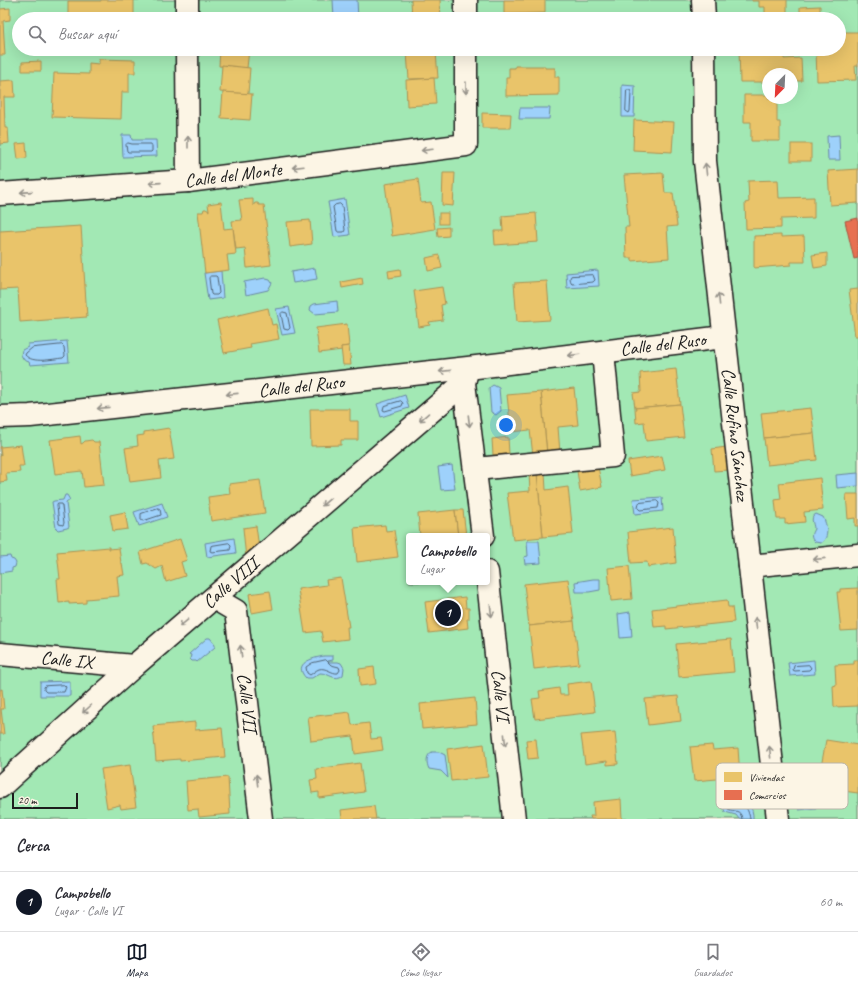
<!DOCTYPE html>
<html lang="es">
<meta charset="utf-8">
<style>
:root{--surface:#fff;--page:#f2f2f3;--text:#2b2b33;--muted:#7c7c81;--line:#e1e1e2;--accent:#111827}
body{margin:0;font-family:Caveat,sans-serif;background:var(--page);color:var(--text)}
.compass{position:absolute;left:762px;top:68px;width:36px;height:36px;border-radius:50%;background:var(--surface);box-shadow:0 4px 16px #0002;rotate:204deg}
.scale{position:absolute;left:12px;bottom:10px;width:66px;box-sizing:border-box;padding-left:4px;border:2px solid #1c1c1c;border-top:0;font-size:11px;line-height:14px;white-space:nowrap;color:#1c1c1c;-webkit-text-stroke:3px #fcf5e5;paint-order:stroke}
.you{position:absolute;left:506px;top:425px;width:14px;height:14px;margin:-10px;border:3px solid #fff;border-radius:50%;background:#1a73e8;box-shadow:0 0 0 6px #1a73e833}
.badge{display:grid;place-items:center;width:26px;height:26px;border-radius:50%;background:var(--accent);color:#fff;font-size:13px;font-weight:700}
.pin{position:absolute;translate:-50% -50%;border:2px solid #fff;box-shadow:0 1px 4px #0006}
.popup{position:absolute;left:406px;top:533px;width:84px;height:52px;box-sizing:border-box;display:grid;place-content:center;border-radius:4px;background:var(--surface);filter:drop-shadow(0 1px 3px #0005);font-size:13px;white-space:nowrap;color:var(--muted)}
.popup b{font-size:15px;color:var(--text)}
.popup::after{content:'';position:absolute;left:50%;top:100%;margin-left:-8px;border:8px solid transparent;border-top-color:var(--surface)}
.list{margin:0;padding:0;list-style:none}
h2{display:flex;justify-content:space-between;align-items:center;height:52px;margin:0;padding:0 16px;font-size:17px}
h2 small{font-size:13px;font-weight:400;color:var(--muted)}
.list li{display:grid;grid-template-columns:26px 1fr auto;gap:12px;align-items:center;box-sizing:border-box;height:60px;padding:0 16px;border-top:1px solid var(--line)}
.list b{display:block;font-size:15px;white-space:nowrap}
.list p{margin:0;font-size:13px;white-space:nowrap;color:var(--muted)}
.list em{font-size:13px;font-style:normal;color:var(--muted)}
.icon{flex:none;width:22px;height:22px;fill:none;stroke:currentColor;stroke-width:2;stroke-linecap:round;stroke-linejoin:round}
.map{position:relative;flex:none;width:858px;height:819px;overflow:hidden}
.search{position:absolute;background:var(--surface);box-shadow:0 4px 16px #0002;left:12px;right:12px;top:12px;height:44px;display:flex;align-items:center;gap:10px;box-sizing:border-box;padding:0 14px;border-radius:22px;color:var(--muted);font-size:15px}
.sheet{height:112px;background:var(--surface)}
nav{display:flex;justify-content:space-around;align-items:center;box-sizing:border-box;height:56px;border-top:1px solid var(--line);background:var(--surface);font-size:11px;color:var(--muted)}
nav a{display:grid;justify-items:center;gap:2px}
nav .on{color:var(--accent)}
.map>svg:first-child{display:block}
.green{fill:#a2e8b4;stroke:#5f8268;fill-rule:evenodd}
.water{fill:#9ed1fb;stroke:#6a89a2}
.homes{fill:#e9c46a;stroke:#ac9253}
.shops{fill:#e76f51;stroke:#aa5641}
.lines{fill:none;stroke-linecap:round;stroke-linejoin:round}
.shore{stroke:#506475;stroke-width:1}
.minor-casing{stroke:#1c1c1c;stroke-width:25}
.minor{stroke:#fcf5e5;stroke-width:22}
.oneway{stroke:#97938b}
.labels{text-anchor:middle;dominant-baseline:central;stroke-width:4;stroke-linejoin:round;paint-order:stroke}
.street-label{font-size:19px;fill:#1c1c1c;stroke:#fcf5e5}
.key{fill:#fcf5e5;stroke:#b9b4a9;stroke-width:1}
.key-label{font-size:11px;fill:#1c1c1c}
</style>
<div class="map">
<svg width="858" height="819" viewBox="0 0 858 819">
<rect width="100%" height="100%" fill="#fcf5e5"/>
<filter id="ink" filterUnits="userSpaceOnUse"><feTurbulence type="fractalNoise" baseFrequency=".025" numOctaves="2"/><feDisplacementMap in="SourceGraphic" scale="8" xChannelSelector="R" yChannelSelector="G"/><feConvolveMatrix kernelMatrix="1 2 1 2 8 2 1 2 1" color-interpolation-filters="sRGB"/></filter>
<g filter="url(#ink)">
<path class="green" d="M0,0H858V819H0ZM19,19H839V49H19ZM768,74H792V98H768ZM409,536H487V582H409Z"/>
<g class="water">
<path d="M333,0H357L358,19H334Z"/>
<path d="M622,85L635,86L634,117H622Z"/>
<path d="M520,108H550L549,119H519Z"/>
<path d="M122,135H131L132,140H156L157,156L123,157Z"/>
<path d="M839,135L840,160H828L827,136Z"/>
<path d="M345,199L350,235L334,237L328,202Z"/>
<path d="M315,268L317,279L293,283L291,272Z"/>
<path d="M598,270L599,286L567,288L566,273Z"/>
<path d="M221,271L223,298L208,300L204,273Z"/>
<path d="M265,278L266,279L270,280L272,283L268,290L246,295L244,282Z"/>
<path d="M337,301L338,312L315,314L310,310L311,306L314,304Z"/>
<path d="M289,307L295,333L282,335L276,309Z"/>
<path d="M67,341L69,362L30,365L29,362L24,360L21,355L22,350L28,347V344Z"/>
<path d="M493,385L499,388L501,411L496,415L491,412L489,388Z"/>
<path d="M405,395L409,408L381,417L377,404Z"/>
<path d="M452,465L455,489L441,490L438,467Z"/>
<path d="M858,473V486L837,488L836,475Z"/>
<path d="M65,495H67L70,500L66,503L69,527L67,528L58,530L56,528L52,502L54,501L63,500Z"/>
<path d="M662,497L663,511L635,514L633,499Z"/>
<path d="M162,503L167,517L139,526L134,512Z"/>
<path d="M816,514L823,517C827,525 830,537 821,543L815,542C810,538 811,534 814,529C814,523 809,518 816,514Z"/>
<path d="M234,538L236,553L207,557L205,543Z"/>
<path d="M527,541H539L541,563L525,564L524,557L528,556Z"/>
<path d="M10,556L11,559L14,560L16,563L15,567L12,568V571L0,573V557Z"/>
<path d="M593,579H600V590L589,592H576L575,582Z"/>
<path d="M630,612L632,637L620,638L618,614Z"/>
<path d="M207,638H210L215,644V647L197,662L196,661H192L190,659L191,655L189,654Z"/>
<path d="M324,656H333V660L328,661V662H338L341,663L344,668L343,675C335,682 329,673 320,673L312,678H306C292,663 313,658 324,656Z"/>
<path d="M814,660L815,674L790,676L788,663Z"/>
<path d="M70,681V696H40V682Z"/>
<path d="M432,752H439L445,755L448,778L441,771L429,769C426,763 426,755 432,752Z"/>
<path d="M813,782L816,808L799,810L797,783Z"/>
<path d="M734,796C746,797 754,807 753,819H739L736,815L725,812C721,804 726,798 734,796Z"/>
</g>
<g class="homes">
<path d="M101,0H134V19H68V1H101Z"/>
<path d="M411,0H440L441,19H412Z"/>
<path d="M504,0H545V13L504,14Z"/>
<path d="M752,0H787V17H765V7H759V1H752Z"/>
<path d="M820,6V19H800V7Z"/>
<path d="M10,8V20L3,21L5,55H0V9Z"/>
<path d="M219,13L248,15L247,19H219Z"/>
<path d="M839,32H858V66H855L856,80L817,81L816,49H839Z"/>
<path d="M220,49H249L247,68L219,66Z"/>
<path d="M411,49H439V51L411,53Z"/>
<path d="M739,49H784V59L801,58L802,81H792V74H768V82H740Z"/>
<path d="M436,52L438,78L409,79L407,53Z"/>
<path d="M99,59L135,60V73H129V92H122L121,119L52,117L54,73L89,74V63L99,64Z"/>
<path d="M41,61V71H22V62Z"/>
<path d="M222,65L250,68L248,94L220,92Z"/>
<path d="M515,66H545V68H555V77H559V95L506,96V78H509V68H515Z"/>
<path d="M434,78L436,104L407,106L406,80Z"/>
<path d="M14,80L15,97H4L5,128H8L9,143L0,144V81Z"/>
<path d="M223,92L252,94L250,120L221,118Z"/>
<path d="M744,95H768V98H777V122H780V141H751V122H744Z"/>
<path d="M482,113L511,114L510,128H482Z"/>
<path d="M634,120L674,122L672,152L633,150Z"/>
<path d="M26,143L27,158L18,159L16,144Z"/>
<rect x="791" y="144" width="20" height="17"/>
<path d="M858,169V203L830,205L828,171Z"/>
<path d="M443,173H455L453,206L442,205Z"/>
<path d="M663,173L665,193H673L677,226L667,227L669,258L632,261V258H626L625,227H629L624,175Z"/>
<path d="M418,179L421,203L431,202L435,229L392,236L385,184Z"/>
<path d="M778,180L779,198L814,197V218L781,219V228L746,229L745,203L749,202L748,181Z"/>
<path d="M253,199V206L255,203H258L259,205H264L271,265L247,268L245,248L236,249L232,221L242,220L239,200Z"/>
<path d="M221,202L224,229L233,228L236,254L227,255L229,270L205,273L198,212H203L204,209H206L209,211L208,204Z"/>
<rect x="439" y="213" width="9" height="11"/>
<path d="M536,213L538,242L495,245L494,231H503L502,216Z"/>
<path d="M310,220L312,244L290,247L287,222Z"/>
<path d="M81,226L87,317L20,322L18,289L0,290V231Z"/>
<path d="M449,227V236L438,237L437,228Z"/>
<path d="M781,235V237L804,236L805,262H791V265L754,268V236Z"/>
<path d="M827,253V266L814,268L812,255Z"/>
<path d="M439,255L442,268L428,271L426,258Z"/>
<path d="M400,269L401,276L389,278L388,271Z"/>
<path d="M362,278L363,284L342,288L341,282Z"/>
<path d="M547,281L550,320L517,322L514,283Z"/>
<path d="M442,287L445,304L441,305L443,320L429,322L430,325L419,327L414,291Z"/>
<path d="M858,289V336H855L849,290Z"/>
<path d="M268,308L272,325L276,324L279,339L250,344L251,348L224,353L217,320Z"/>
<path d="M347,324L349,346L341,347L342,350L319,353L316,328Z"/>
<path d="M349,346L351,365H343L341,347Z"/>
<path d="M676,369L680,404L635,408L633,393L641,392L640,373Z"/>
<path d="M574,388L578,425L558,427L560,453L547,454L541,392Z"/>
<path d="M541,392L547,454L533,456L530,430L511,432L507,395Z"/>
<path d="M680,404L684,437L646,441L644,422L636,423L635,408Z"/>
<path d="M811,408L814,433L764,438L761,413Z"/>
<path d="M310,409H350V421H358V440H341V445L311,446Z"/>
<path d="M169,428L174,459L159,461L161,478L130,482L125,448L138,446L137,436L144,435V432Z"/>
<path d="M814,433L817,460L767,465L764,438Z"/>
<path d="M80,436L81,444L83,443L85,441L92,440L94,442H99L104,485L84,487L82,471L55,474L50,440Z"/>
<path d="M508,437L509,454L493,455L492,439Z"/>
<path d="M21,445L24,466H19L20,472L6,473L7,481L0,482V456H1L0,447Z"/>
<path d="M726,447L728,470L714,471L712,449Z"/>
<path d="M662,456L665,470L630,476L628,461Z"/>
<path d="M598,467L602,487L580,491L577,471Z"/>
<path d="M537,473H545L546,490L568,487L573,534L543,537Z"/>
<path d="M537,473L543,537L513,540L507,493L530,491L529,474Z"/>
<path d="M820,478L823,510L804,512L805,522L785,524V519H777L775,500L781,499L779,483Z"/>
<path d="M260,480L265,513L211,521L208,497L230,494L229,484Z"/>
<path d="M846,494H858V526H855V518L848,519Z"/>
<path d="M455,510L458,536H420L418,514Z"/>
<path d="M455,510H463L466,536H458Z"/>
<path d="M125,512L128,529L113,531L110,515Z"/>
<path d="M385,525L386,531L394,530L398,557L357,562L354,528Z"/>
<path d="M256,526L259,548L246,559L243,528Z"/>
<path d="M673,527L676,563L648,567L647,562L631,563L628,532Z"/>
<path d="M180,539L187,560L181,562L185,576L166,582L162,566L156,569L147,563L143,564L140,552Z"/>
<path d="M109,547V549L119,548L121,563H122L124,575L117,576L119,596L86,599V603L69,604V602L59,603L57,579H60L57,552Z"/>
<path d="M629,566L632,599L611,601L608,568Z"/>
<path d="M341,578L349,627H347L348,639L323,642L321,631L305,633L298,589L327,585L326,580Z"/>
<path d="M568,579L574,621L529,626L524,584Z"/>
<path d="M858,588V630L841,631L837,592H840V589Z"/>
<path d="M270,591L273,609L252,613L249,594Z"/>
<path d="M465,597L466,608H469V619H467L468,628L429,633L425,602Z"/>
<path d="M727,600L728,607H732L734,622L666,629V626L654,627L652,609Z"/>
<path d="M574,621L579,664L534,669L529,626Z"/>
<path d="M731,639L734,672L679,677L676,644Z"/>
<path d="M854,660H858V706L834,707L833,686L836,685L835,665L854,664Z"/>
<path d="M374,667L376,684L360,686L359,669Z"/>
<path d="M591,681L595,712L535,719L532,699L540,698L539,691L559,688L560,695H568L567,684Z"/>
<path d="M2,689L4,709H1L4,734H0V690Z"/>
<path d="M678,696L681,721L648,725L645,699Z"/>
<path d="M475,698L477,724L422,729L420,704Z"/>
<path d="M350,712L352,725L369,723L371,739L381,738L383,750L355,754L353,736L311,741L308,717Z"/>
<path d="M195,722V730L222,728L225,757L180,761V759L156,761L153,726Z"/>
<path d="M615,732L618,764L607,765V761L585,764L581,735Z"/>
<path d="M536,739L538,758L528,759L526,740Z"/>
<path d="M826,740L858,745V793L843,791L842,797L824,794L827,779L819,778Z"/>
<path d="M484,744L488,777L451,781L447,749Z"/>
<path d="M712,745L713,750L738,748L740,777L694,781L690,747Z"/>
<path d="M360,763L364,792L319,798V792L312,793L310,780L317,779L316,769Z"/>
<path d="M130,765L136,807L121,809L120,805L107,808L101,769Z"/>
<path d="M228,777L230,814L199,817L198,809L188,810L186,781Z"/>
<path d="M621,799L622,819H591L590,816H594L593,802Z"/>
<path d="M374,806L376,819H342L341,810Z"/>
</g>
<path class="shops" d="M858,218V258L854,259L845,221Z"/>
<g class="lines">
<g class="shore">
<path d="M627,90H630L631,92L630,111L629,113L626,111Z"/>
<path d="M128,143L132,144H151L152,146V151L151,152H128L127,151L126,145Z"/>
<path d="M340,204L342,206L345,230L344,232H339L337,231L333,207L335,205Z"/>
<path d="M593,275L595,280L593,282L572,284L571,283L570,278L571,276Z"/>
<path d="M211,276H216L217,277L219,293L217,295H212L211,294L209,278Z"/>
<path d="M283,312L287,313L290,328L288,330L284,329L281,314Z"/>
<path d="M62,345L64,347L65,356L63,358C52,359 33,364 25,355L26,353L32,348Z"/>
<path d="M401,401L403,403L402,406L385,411L383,410L384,406Z"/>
<path d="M657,501L659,503L658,508L640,510L638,508L639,503Z"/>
<path d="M58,504H61L62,506L64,523L63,525L59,524L57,506Z"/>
<path d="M158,508L160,509L161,515L143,521L141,520V514Z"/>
<path d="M229,543L231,545L230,550L212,552L210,551L211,546Z"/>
<path d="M326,660L331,665L339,667L340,670L338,673C332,674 326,667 319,669C316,670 313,673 310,675L307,673L306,667L312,663Z"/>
<path d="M809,665L811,668L809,670L795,671L793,670L794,666Z"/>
<path d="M64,685L66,687L64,692H46L44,690V687L45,686Z"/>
<path d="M803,787H808L810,788L811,803L810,805H804L803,804L801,789Z"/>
<path d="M742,819C741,809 734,812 728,809V805C739,793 749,808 750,819"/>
</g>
<defs>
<g id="minor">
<path d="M187,0V19"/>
<path d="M703,0L704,19"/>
<path d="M466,19V0"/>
<path d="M187,49L188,181"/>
<path id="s1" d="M704,49L705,161L778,819"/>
<path id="s2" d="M0,194L188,181L466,145V49"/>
<path d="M467,371L464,383L483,536"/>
<path id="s3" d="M0,417L30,416L468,368L724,337"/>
<path d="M476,469L613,456L603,352"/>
<path d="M750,566L858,555"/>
<path id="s4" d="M487,572L514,819"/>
<path id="s5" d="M214,598L236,611L261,819"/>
<path id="s6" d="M0,654L134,666"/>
<path id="s7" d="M0,787L134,666L464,383"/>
</g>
</defs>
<use href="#minor" class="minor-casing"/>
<use href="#minor" class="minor"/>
</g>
<defs><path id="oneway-shaft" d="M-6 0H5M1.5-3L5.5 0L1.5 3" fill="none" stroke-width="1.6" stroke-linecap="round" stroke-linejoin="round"/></defs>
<g class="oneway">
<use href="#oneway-shaft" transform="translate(466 88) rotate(90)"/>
<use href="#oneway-shaft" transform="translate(188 142) rotate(-90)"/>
<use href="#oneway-shaft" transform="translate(427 150) rotate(173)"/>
<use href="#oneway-shaft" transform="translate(298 167) rotate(173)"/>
<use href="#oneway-shaft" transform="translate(706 169) rotate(-96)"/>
<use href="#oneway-shaft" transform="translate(155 183) rotate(176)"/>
<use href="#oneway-shaft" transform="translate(26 192) rotate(176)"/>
<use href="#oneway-shaft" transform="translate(719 299) rotate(-96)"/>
<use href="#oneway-shaft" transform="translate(574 355) rotate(173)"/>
<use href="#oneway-shaft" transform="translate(445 371) rotate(174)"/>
<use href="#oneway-shaft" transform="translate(232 394) rotate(174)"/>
<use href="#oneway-shaft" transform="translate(103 408) rotate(174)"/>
<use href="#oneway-shaft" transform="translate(424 417) rotate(139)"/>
<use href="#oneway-shaft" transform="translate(469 421) rotate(83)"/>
<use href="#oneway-shaft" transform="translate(326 502) rotate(139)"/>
<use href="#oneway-shaft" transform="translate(819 559) rotate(174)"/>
<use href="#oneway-shaft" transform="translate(491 611) rotate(84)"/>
<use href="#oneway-shaft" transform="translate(184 623) rotate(140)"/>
<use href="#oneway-shaft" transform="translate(756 623) rotate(-96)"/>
<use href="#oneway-shaft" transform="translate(241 651) rotate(-97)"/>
<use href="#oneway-shaft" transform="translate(87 709) rotate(138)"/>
<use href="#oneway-shaft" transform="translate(505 740) rotate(84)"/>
<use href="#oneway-shaft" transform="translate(770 752) rotate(-96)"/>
<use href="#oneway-shaft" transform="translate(257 780) rotate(-97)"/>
</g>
</g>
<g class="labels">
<g class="street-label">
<text stroke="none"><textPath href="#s2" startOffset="234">Calle del Monte</textPath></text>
<text stroke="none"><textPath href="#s3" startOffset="667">Calle del Ruso</textPath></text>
<text stroke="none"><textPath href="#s3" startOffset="303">Calle del Ruso</textPath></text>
<text stroke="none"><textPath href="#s1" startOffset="387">Calle Rufino Sánchez</textPath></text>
<text stroke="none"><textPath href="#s7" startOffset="308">Calle VIII</textPath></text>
<text stroke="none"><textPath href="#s6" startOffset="67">Calle IX</textPath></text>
<text stroke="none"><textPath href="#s4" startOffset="124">Calle VI</textPath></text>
<text stroke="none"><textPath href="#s5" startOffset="118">Calle VII</textPath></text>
</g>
</g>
<rect x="716" y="763" width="132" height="46" rx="6" class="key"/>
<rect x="724" y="772" width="18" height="10" fill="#e9c46a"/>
<rect x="724" y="790" width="18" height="10" fill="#e76f51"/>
<g class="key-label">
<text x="749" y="781">Viviendas</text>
<text x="749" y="799">Comercios</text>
</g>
</svg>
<svg class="compass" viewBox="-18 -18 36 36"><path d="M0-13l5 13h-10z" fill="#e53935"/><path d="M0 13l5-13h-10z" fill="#7c7c81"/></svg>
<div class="scale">20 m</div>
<div class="you"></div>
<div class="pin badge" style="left:448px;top:613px">1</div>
<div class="popup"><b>Campobello</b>Lugar</div>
<div class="search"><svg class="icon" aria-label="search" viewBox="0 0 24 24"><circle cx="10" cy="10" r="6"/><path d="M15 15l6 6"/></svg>Buscar aquí</div>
</div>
<section class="sheet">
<h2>Cerca<small></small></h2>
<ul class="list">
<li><span class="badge">1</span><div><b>Campobello</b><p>Lugar · Calle VI</p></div><em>60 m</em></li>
</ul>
</section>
<nav>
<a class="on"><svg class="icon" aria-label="map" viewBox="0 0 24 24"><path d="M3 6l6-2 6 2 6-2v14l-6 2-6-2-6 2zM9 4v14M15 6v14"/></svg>Mapa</a>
<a><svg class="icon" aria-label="directions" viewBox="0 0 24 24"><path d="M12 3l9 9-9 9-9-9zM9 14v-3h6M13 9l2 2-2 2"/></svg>Cómo llegar</a>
<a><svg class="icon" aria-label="saved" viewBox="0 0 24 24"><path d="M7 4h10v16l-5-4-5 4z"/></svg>Guardados</a>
</nav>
